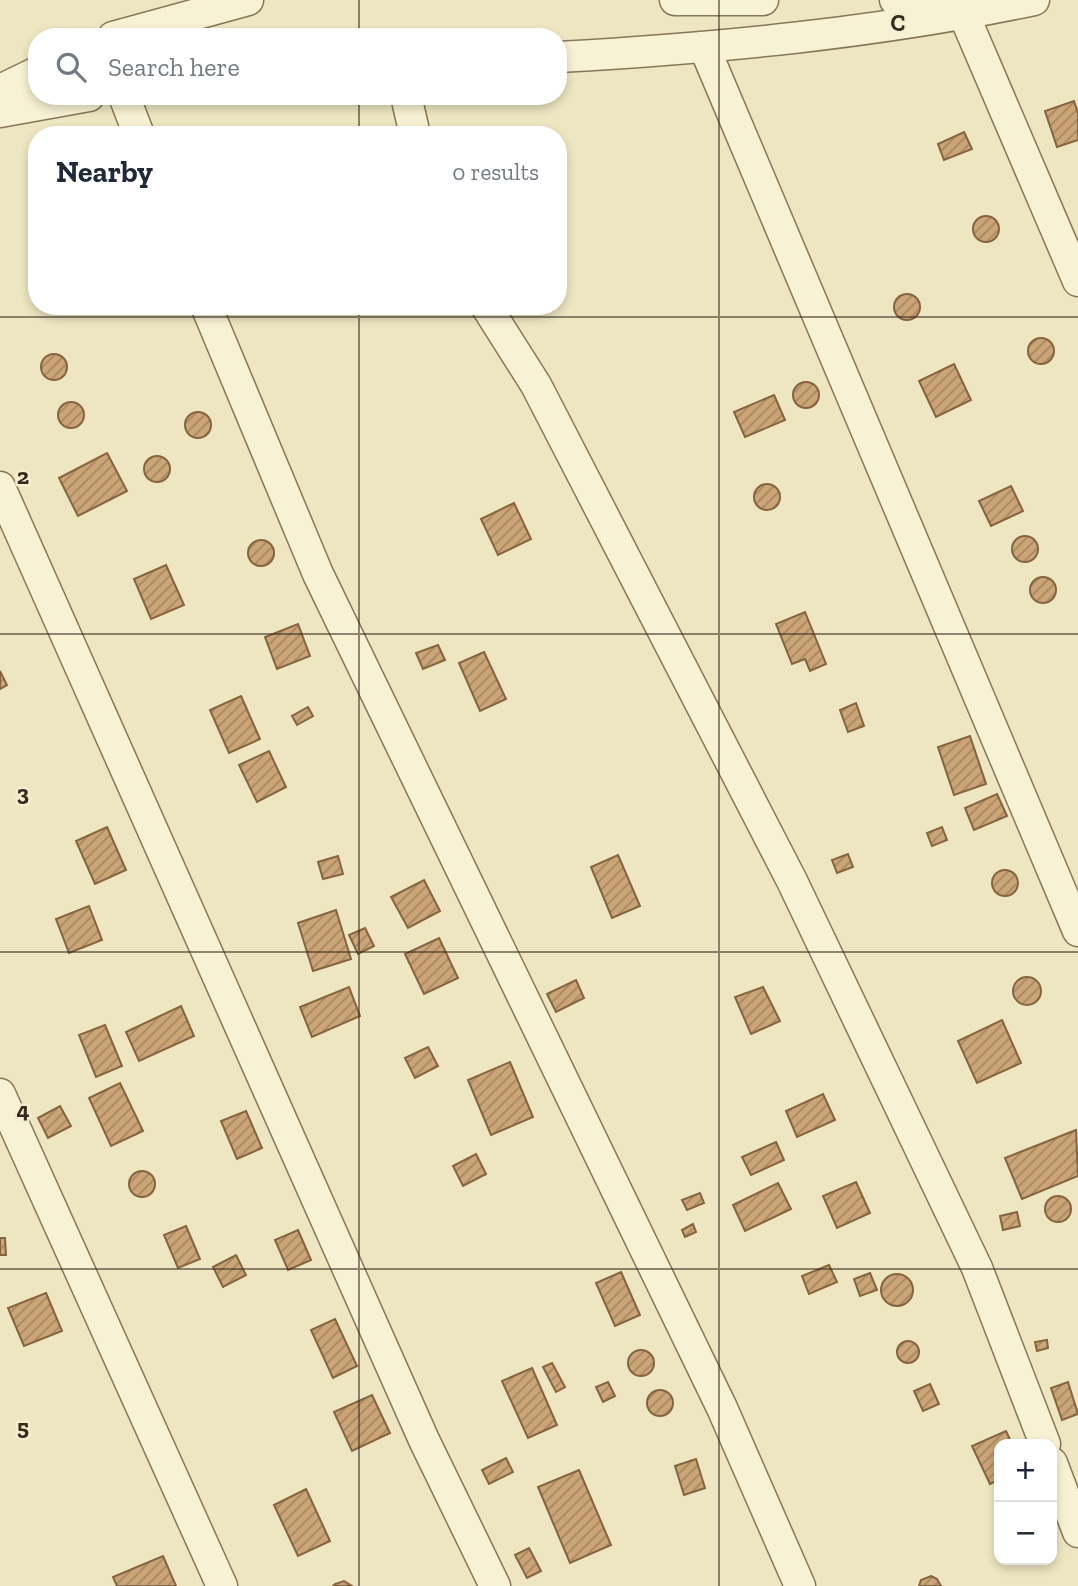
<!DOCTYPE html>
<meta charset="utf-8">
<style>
:root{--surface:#fff;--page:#f2f2f3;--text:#1f2937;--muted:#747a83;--line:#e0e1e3}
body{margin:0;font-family:"Zilla Slab",serif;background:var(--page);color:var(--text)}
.controls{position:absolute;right:21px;bottom:21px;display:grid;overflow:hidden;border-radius:14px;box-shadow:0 4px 10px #0003}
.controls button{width:63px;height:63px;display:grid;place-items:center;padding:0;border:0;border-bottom:2px solid var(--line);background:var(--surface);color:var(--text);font:35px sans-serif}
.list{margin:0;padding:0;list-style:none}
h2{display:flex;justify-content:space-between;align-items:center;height:91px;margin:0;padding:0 28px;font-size:30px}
h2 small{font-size:23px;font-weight:400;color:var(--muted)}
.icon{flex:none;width:38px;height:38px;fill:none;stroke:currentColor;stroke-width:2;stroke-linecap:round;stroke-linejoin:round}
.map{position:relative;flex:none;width:1078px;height:1586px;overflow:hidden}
.search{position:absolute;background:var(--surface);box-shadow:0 4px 10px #0003;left:28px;top:28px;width:539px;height:77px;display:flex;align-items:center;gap:18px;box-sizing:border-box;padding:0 24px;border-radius:28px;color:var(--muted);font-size:26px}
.panel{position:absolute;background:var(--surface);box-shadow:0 4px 10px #0003;left:28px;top:126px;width:539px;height:189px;border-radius:28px}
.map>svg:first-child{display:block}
.building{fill:url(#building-hatch);stroke:#85643f;stroke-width:2}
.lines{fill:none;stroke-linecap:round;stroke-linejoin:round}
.minor-casing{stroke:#867759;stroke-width:33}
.minor{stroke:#f8f2d4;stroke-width:30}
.grid{fill:none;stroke:#362c1d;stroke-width:2;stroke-opacity:0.55}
.grid-label{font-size:23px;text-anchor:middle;font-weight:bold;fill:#362c1d;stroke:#f5efd0;stroke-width:5;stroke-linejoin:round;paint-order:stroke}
</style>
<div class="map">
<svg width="1078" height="1586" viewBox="0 0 1078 1586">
<defs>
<pattern id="building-hatch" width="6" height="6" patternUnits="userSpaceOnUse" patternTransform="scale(1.75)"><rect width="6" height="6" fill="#cba577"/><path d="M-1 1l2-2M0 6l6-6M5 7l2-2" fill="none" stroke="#a68761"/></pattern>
</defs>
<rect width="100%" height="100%" fill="#ede6c1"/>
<g class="building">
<path d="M1074,101L1078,113V140L1057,147L1045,111Z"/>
<path d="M964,132L972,149L944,160L938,144Z"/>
<circle cx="986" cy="229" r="13"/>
<circle cx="907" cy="307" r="13"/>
<circle cx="1041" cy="351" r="13"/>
<circle cx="54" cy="367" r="13"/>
<path d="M954,364L971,400L936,417L919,381Z"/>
<circle cx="806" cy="395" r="13"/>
<path d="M774,395L785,420L745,437L734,412Z"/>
<circle cx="71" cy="415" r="13"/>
<circle cx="198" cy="425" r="13"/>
<path d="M107,453L127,491L78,516L59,478Z"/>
<circle cx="157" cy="469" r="13"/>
<circle cx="767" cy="497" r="13"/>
<path d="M1011,486L1023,511L991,526L979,501Z"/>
<path d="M514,503L531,539L498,555L481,519Z"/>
<circle cx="1025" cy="549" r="13"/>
<circle cx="261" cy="553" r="13"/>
<path d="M166,565L184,605L151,619L134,579Z"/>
<circle cx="1043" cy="590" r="13"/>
<path d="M805,612L826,664L810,671L805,659L792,664L776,624Z"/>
<path d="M298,624L310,656L277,669L265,637Z"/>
<path d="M438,645L445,660L423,669L416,653Z"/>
<path d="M484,652L506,699L480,711L459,663Z"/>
<path d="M0,671L7,685L0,689Z"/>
<path d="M241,696L260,739L229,753L210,710Z"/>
<path d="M856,703L864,726L848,732L840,710Z"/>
<path d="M308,707L313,716L297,725L292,716Z"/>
<path d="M970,736L986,784L954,795L938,747Z"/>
<path d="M269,751L286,787L257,802L239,765Z"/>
<path d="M997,794L1007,816L974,830L965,808Z"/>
<path d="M107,827L126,870L95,884L76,841Z"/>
<path d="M942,827L947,840L932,846L927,833Z"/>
<path d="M848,854L853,867L837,873L832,860Z"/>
<path d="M618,855L640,906L612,918L591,867Z"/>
<path d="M338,856L343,874L323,879L318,862Z"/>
<circle cx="1005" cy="883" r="13"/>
<path d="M424,880L440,911L408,928L391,897Z"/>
<path d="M89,906L102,940L69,953L56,919Z"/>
<path d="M336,910L351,959L313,971L298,923Z"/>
<path d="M365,928L374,946L358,954L349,935Z"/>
<path d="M439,938L458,978L424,994L405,954Z"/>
<circle cx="1027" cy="991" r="14"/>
<path d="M576,980L584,998L556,1012L547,994Z"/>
<path d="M349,987L360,1016L312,1037L300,1007Z"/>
<path d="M763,987L780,1021L751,1034L735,997Z"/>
<path d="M181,1006L194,1036L139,1061L126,1032Z"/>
<path d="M1002,1020L1021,1063L977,1083L958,1041Z"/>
<path d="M105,1025L122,1066L96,1077L79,1035Z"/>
<path d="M428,1047L438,1066L415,1078L405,1058Z"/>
<path d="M510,1062L533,1117L491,1135L468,1080Z"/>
<path d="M120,1083L143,1131L111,1146L89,1098Z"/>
<path d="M823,1094L835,1120L797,1137L786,1111Z"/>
<path d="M60,1106L71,1126L48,1138L38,1118Z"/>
<path d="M246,1111L262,1148L237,1159L221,1121Z"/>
<path d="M1076,1130L1078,1176L1022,1199L1005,1158Z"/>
<path d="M776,1142L784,1160L751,1175L742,1157Z"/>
<path d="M476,1154L486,1174L463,1186L453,1166Z"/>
<circle cx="142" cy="1184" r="13"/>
<path d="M856,1182L870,1213L837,1228L823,1196Z"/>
<path d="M778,1183L791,1209L745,1231L733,1205Z"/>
<path d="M700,1193L704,1203L687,1210L682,1200Z"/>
<circle cx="1058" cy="1209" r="13"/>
<path d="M1017,1212L1020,1226L1003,1230L1000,1216Z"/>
<path d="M693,1224L696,1232L685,1237L682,1230Z"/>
<path d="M186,1226L200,1259L178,1268L164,1235Z"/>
<path d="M298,1230L311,1260L288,1270L275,1240Z"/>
<path d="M0,1238H5L6,1255H0Z"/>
<path d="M236,1255L246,1275L223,1287L213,1267Z"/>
<path d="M829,1265L837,1282L809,1294L802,1276Z"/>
<path d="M621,1272L640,1315L615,1326L596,1283Z"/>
<path d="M870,1273L877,1290L860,1296L854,1279Z"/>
<circle cx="897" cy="1290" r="16"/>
<path d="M46,1293L62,1331L24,1346L8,1308Z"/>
<path d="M335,1319L357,1366L333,1378L311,1330Z"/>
<path d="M1047,1340L1048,1348L1037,1351L1035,1342Z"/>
<circle cx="908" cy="1352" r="11"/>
<circle cx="641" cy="1363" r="13"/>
<path d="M552,1363L565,1387L556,1392L543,1367Z"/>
<path d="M532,1368L557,1425L528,1438L502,1381Z"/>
<path d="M608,1382L615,1396L603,1402L596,1387Z"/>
<path d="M1068,1382L1078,1414L1062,1420L1051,1388Z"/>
<path d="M930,1384L939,1404L923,1411L914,1391Z"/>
<circle cx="660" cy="1403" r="13"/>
<path d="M372,1395L390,1433L352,1451L334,1412Z"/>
<path d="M1006,1431L1012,1444H999V1479L990,1484L972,1446Z"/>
<path d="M506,1458L513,1472L489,1484L482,1470Z"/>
<path d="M696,1459L705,1488L684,1495L675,1466Z"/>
<path d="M579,1470L611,1545L570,1563L538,1487Z"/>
<path d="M306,1489L330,1541L298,1556L274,1505Z"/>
<path d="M529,1548L541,1571L527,1578L515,1555Z"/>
<path d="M163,1556L176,1586H117L113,1577Z"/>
<path d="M931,1576L937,1579L941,1586H919L921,1580Z"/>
<path d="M344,1581L352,1586H333L335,1584Z"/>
</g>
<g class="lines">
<defs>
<g id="minor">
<path d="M675,0H763"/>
<path d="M895,0L964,15L1078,281"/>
<path d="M113,37L248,0"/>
<path d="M705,49L1078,931"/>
<path d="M558,57C718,48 877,33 1034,0"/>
<path d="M0,90L37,72"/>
<path d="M124,96L139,135"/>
<path d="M406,96L415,135"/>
<path d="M0,112L89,96"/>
<path d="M206,306L318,574L722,1408L800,1586"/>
<path d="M486,306L536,385L792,881L977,1268L1045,1444"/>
<path d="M0,487L424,1440L495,1586"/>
<path d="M0,1094L222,1586"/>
<path d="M1052,1463L1078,1532"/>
</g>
</defs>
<use href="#minor" class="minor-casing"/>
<use href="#minor" class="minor"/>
</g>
<path class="grid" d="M359,0V37M719,0V1586M359,96V135M359,306V1586M0,317H1078M0,634H1078M0,952H1078M0,1269H1078"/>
<g class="grid-label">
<text x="898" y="31">C</text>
<text x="23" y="484">2</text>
<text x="23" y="801">3</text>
<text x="23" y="1118">4</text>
<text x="23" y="1435">5</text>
</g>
</svg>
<div class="controls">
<button>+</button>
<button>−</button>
</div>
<div class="search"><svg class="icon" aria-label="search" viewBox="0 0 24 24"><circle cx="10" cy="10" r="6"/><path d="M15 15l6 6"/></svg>Search here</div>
<section class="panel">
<h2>Nearby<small>0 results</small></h2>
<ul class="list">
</ul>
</section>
</div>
